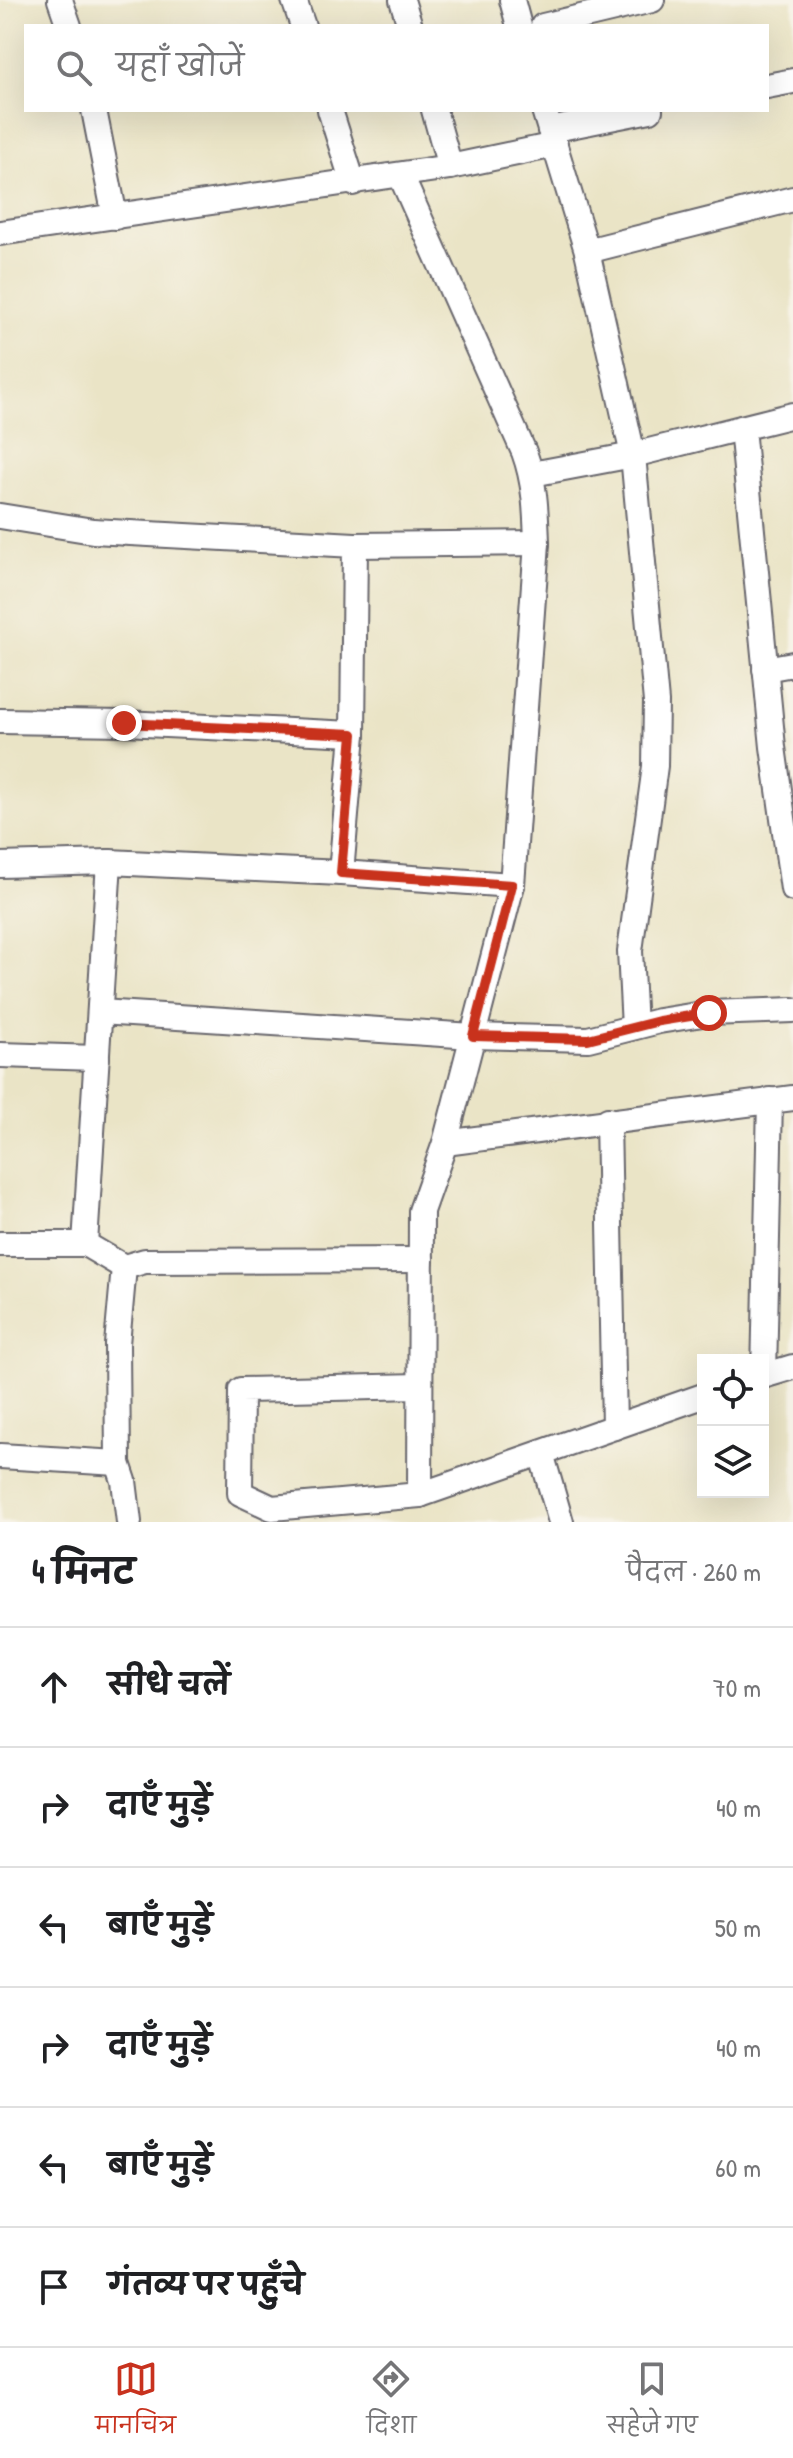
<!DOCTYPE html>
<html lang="hi">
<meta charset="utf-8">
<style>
:root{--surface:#fff;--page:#f6f6f6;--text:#202124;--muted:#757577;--line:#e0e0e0;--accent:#c8321e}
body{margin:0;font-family:"Patrick Hand","Playpen Sans Deva",sans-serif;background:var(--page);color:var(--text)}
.controls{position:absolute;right:24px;bottom:24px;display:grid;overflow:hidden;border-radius:0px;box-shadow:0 8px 32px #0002}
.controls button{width:72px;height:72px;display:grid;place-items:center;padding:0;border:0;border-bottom:2px solid var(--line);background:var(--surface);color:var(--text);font:40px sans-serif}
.stop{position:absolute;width:24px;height:24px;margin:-18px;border:6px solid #c8321e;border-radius:50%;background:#fff}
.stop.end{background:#c8321e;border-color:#fff;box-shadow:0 2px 8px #0008}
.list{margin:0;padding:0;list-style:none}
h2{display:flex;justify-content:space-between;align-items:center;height:104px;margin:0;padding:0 32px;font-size:34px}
h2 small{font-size:26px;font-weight:400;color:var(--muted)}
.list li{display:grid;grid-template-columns:52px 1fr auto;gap:24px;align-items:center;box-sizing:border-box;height:120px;padding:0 32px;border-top:2px solid var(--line)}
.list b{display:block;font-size:30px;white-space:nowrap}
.list em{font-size:26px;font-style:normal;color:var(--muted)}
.icon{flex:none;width:44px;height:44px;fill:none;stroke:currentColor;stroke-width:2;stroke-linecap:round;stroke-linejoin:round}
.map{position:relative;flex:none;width:793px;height:1522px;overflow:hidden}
.search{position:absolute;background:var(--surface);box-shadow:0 8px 32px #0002;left:24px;right:24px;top:24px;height:88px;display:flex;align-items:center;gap:20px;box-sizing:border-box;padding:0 28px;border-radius:0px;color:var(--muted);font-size:30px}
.sheet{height:824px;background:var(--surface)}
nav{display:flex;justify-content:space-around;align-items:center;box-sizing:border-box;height:112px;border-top:2px solid var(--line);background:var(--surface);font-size:22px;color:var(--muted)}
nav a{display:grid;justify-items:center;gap:4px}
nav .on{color:var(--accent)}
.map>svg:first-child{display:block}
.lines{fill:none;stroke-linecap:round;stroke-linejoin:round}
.street-casing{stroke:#68666c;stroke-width:28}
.street{stroke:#fff;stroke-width:24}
.route{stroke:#c8321e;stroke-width:10}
</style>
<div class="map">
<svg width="793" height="1522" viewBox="0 0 793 1522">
<rect width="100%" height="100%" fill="#f7f3e8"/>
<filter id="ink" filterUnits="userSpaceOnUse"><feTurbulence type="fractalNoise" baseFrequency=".0125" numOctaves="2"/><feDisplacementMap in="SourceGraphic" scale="16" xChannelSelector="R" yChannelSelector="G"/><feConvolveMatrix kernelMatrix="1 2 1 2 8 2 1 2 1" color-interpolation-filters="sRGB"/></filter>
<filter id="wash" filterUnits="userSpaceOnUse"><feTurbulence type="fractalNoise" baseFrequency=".006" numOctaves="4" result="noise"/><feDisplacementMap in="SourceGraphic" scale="32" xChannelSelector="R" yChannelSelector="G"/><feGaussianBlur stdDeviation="1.8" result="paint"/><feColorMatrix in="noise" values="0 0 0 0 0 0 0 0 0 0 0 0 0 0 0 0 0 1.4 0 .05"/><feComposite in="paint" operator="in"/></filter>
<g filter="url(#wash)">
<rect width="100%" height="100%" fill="#eae4c6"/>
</g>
<g filter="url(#ink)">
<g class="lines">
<defs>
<g id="street">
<path d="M60,0L69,26"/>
<path d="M294,0L303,26"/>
<path d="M402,0L410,26"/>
<path d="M512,0L519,26"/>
<path d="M543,26L652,0"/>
<path d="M767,86L793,81"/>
<path d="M94,110L115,217"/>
<path d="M330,110L353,183"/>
<path d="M434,110L450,167L555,145"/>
<path d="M544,110L587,251L633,455L656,702L655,766L630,951L634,1027"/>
<path d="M550,130L650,110"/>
<path d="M401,176L524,452C535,482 536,511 537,543L512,885L445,1143L421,1211L420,1495L703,1396"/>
<path d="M0,233L450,167"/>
<path d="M587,251L793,199"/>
<path d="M742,428L773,747L793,889"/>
<path d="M532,474L633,455L793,415"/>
<path d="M0,516L93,531L355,545L353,734L341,873"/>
<path d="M355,545L537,543"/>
<path d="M765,669L793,664"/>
<path d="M0,721L124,723L353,734"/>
<path d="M0,865L109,862L341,873L512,885"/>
<path d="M100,1012L473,1036L588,1039L659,1021L709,1013L793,1010"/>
<path d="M0,1055L97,1058"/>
<path d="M608,1120L614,1427"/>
<path d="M445,1143L793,1098"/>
<path d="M0,1244H85L109,862"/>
<path d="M85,1244L124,1267L145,1261L421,1260"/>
<path d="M124,1267L117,1344L118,1463L124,1481L129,1522"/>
<path d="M764,1375L770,1100"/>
<path d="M763,1376L793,1367"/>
<path d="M541,1453L561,1522"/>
<path d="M0,1456L118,1463"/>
<path d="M420,1495L272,1508L240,1493L241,1390L420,1386"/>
</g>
</defs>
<use href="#street" class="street-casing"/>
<use href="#street" class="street"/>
</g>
</g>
<g class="lines" filter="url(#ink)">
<path class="route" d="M124,723L353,734L341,873L512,885L473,1036L588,1039L659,1021L709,1013"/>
</g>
</svg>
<div class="controls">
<button><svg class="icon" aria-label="locate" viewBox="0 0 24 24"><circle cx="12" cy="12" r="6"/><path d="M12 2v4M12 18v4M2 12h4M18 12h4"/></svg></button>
<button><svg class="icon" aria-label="layers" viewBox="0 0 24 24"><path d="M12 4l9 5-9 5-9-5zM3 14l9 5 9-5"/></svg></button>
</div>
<div class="stop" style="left:709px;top:1013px"></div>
<div class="stop end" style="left:124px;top:723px"></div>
<div class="search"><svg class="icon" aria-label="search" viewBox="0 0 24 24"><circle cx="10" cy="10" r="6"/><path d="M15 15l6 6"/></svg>यहाँ खोजें</div>
</div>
<section class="sheet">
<h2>4 मिनट<small>पैदल · 260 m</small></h2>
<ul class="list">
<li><svg class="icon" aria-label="ahead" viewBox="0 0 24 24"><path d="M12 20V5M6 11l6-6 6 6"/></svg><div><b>सीधे चलें</b></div><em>70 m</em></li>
<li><svg class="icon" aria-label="right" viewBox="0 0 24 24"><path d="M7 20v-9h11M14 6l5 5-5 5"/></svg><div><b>दाएँ मुड़ें</b></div><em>40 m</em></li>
<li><svg class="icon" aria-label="left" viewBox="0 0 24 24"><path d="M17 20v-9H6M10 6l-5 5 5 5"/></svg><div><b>बाएँ मुड़ें</b></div><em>50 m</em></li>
<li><svg class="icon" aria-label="right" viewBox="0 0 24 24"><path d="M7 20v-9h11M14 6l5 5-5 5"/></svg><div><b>दाएँ मुड़ें</b></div><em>40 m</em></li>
<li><svg class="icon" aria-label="left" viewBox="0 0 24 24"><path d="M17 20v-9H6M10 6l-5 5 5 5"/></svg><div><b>बाएँ मुड़ें</b></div><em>60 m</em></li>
<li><svg class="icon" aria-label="arrive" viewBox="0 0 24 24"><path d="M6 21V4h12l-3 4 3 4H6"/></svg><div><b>गंतव्य पर पहुँचे</b></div></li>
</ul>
</section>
<nav>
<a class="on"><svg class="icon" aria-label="map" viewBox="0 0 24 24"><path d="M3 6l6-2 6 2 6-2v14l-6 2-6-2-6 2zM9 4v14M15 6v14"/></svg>मानचित्र</a>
<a><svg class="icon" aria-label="directions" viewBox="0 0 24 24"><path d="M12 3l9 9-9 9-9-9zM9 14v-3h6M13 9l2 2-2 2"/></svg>दिशा</a>
<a><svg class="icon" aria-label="saved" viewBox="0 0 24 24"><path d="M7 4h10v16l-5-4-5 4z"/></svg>सहेजे गए</a>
</nav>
